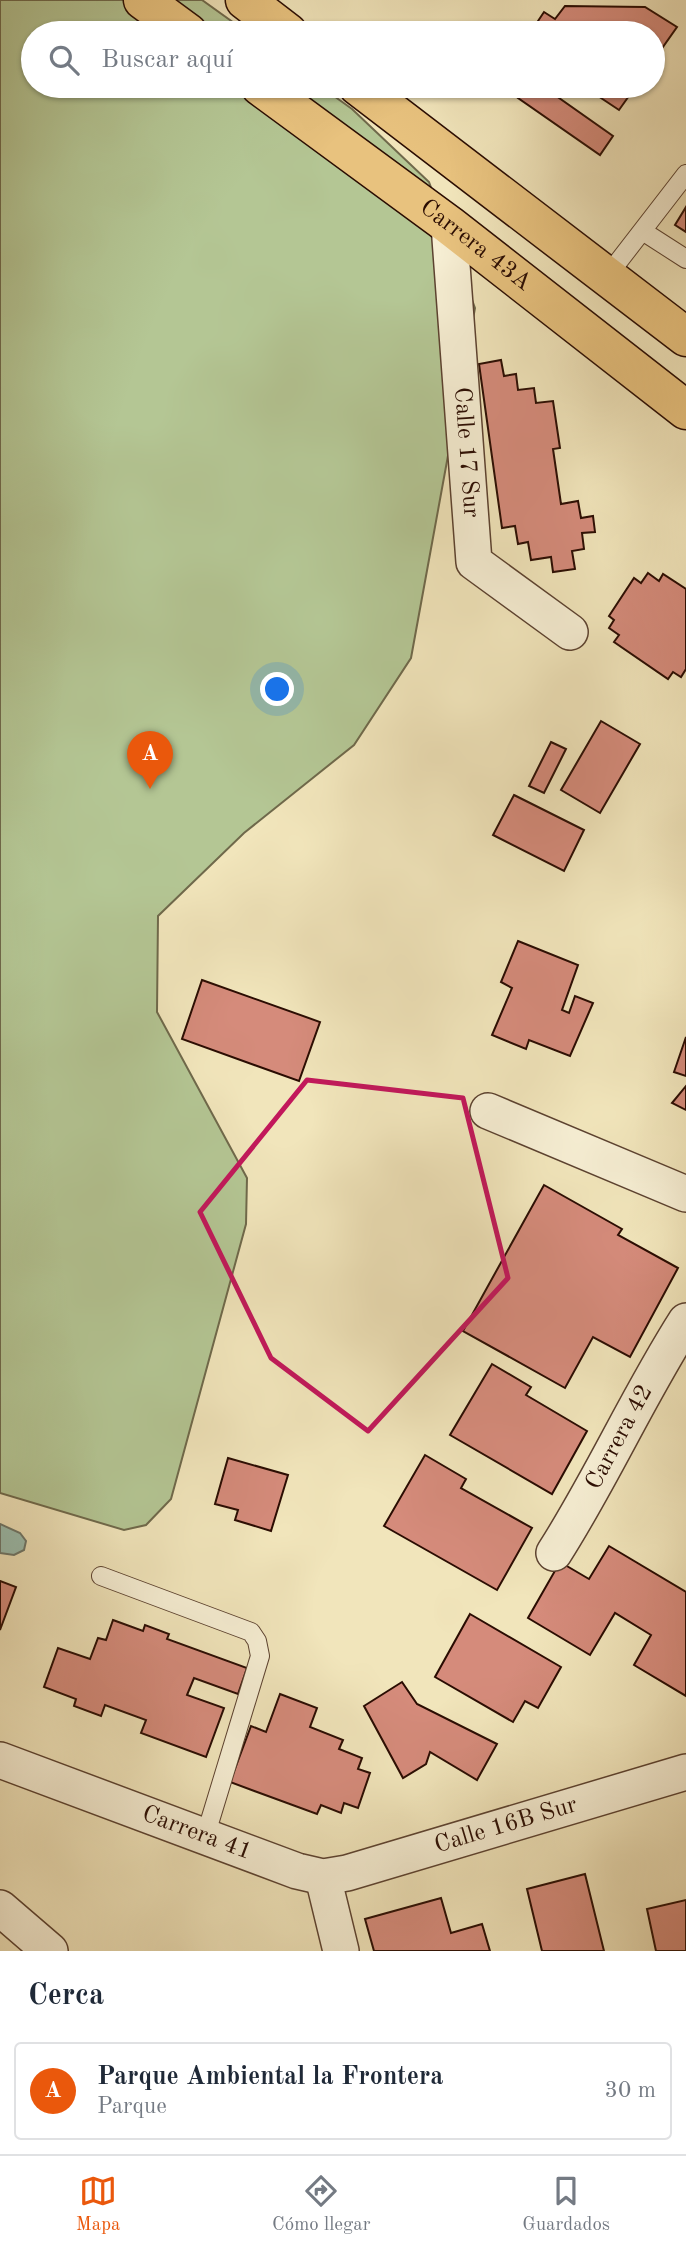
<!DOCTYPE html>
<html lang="es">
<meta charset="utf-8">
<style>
:root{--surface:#fff;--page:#f6f6f7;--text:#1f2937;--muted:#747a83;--line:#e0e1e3;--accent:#ea580c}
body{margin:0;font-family:"Old Standard TT",serif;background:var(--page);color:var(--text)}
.you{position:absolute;left:278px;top:690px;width:24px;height:24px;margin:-18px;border:5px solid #fff;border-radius:50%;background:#1a73e8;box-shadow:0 0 0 10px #1a73e833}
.badge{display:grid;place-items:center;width:46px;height:46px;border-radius:50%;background:var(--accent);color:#fff;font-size:23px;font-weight:700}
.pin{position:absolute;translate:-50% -58px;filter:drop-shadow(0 2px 4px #0008)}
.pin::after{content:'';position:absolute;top:37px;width:24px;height:21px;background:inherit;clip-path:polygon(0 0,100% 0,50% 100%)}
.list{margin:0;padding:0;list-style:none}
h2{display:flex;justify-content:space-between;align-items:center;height:91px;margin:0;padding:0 28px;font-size:30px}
h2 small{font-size:23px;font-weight:400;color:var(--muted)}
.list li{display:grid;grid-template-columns:46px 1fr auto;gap:21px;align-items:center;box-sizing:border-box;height:98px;margin:0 14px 14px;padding:0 14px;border:2px solid var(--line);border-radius:7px}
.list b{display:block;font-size:26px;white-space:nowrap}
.list p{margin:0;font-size:23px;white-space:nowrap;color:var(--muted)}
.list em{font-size:23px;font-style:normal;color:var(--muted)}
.icon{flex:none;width:38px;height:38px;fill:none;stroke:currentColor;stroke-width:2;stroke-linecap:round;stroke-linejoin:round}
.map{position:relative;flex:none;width:686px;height:1951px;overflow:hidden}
.search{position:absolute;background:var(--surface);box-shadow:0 2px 5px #0004;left:21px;right:21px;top:21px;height:77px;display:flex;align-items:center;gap:18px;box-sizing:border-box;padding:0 24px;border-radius:38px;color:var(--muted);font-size:26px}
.sheet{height:203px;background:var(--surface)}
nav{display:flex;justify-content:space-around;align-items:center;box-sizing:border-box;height:98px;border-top:2px solid var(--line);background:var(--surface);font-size:19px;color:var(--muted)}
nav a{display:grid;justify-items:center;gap:4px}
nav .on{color:var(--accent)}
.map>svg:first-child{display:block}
.green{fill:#b4c694;stroke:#6f694b;stroke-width:2}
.water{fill:#9bbfb0;stroke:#6e776a;stroke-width:2}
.building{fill:#d58b7b;stroke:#2a0c02;stroke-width:2}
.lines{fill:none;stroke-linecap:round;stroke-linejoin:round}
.service-casing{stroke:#5c4230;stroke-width:20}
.minor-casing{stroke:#5c4230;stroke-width:38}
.primary-casing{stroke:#2a0c02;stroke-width:41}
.service{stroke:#f6eed3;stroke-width:18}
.minor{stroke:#f6eed3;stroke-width:35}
.primary{stroke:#e8c27e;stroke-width:38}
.marked{fill:none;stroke:#c2185b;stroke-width:5;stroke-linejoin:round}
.labels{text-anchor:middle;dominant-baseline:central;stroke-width:5;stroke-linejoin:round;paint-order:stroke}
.street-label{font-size:24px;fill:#2a0c02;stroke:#f6eed3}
</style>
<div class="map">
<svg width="686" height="1951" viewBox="0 0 686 1951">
<rect width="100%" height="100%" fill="#f1e5bb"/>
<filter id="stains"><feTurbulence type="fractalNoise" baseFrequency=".00286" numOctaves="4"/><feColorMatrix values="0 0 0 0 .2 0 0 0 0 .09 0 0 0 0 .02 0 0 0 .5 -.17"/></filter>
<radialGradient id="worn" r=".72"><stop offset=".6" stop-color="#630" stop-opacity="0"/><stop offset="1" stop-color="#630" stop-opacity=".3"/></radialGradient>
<path class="green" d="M0,0H202L248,33H33V86H320L352,109L429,182L475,308L411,658L354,745L244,833L158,916L157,1012L247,1178L246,1224L171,1499L146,1525L124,1530L0,1493Z"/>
<path class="water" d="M0,1524L20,1533L26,1541L24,1550L14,1555L0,1553Z"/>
<g class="building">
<path d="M565,6L645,7L677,27L653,61V33H530L544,12L555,19Z"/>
<path d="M527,86H542L613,136L600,155L518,98Z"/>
<path d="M583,86H636L619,110Z"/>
<path d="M686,207V232L675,225Z"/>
<path d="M501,360L504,376L516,374L518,390L534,388L536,403L553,401L560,448L553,449L561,504L578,501L581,518L593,516L595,532L582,533L584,549L572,551L575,569L553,572L551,557L531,560L528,542L518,544L515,526L502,528L479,364Z"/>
<path d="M648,573L659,581L663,574L686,589V669L681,677L673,672L668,679L614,642L619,635L609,628L614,620L609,616L634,578L641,583Z"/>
<path d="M601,721L640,744L600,813L561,790Z"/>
<path d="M551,742L566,749L544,793L529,786Z"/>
<path d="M514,795L584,830L564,871L493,835Z"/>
<path d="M518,941L578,965L562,1010L569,1013L575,996L593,1003L570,1056L529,1040L526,1049L492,1035L512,988L501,982Z"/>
<path d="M202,980L320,1022L299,1081L182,1039Z"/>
<path d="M686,1037V1076L674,1072Z"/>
<path d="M686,1086V1110L672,1103Z"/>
<path d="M544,1185L622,1229L618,1235L678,1268L630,1357L593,1337L565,1388L463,1331Z"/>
<path d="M492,1364L531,1387L526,1395L587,1431L552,1494L450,1435Z"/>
<path d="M425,1455L466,1479L461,1488L532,1528L497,1590L384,1526Z"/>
<path d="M228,1458L288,1475L271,1531L235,1520L238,1510L215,1504Z"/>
<path d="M609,1546L686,1592V1696L634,1665L651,1635L615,1613L590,1655L528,1618L560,1562L589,1579Z"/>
<path d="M0,1581L16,1587L0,1630Z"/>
<path d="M470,1614L561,1667L538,1708L525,1701L513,1722L435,1677Z"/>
<path d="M113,1620L143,1631L145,1625L169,1634L167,1639L247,1668L238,1694L194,1678L187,1695L224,1708L206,1757L141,1733L146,1720L105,1705L101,1716L74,1706L76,1699L44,1687L58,1648L90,1659L98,1638L106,1640Z"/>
<path d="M402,1682L417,1704L497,1744L477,1780L430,1752L426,1764L403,1778L364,1706Z"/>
<path d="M280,1694L317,1708L310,1727L343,1740L339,1749L362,1758L358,1769L370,1773L358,1808L344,1803L341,1813L321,1805L317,1814L230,1782L251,1726L266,1732Z"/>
<path d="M585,1874L604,1951H542L527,1889Z"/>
<path d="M441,1898L451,1933L482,1924L490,1951H374L365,1919Z"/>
<path d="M686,1900V1951H656L647,1909Z"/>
</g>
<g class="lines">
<defs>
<g id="service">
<path d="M644,232L686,259"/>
<path d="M608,275L686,174"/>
<path d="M101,1576L251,1632L257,1641L260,1656L205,1837"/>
</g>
<g id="minor">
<path id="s1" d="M449,225L474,562L570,632"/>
<path d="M488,1111L686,1194"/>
<path id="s2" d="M554,1553C602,1478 638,1396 686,1321"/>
<path id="s3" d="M0,1760L297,1871L323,1877L347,1873L686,1772"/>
<path d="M323,1877L341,1951"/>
<path d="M0,1908L50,1951"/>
</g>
<g id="primary">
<path d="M143,0L188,33"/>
<path d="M245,0L288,33"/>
<path id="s4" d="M260,86L449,225L686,410"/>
<path d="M358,86L686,337"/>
</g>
</defs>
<use href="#service" class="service-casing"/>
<use href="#minor" class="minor-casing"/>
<use href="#primary" class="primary-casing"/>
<use href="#service" class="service"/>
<use href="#minor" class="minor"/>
<use href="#primary" class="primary"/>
</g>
<path class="marked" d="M307,1080L463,1098L508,1278L368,1431L271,1358L200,1212Z"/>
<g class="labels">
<g class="street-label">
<text stroke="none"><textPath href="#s4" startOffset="268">Carrera 43A</textPath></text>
<text stroke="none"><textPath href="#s1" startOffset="228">Calle 17 Sur</textPath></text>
<text stroke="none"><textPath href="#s2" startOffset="133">Carrera 42</textPath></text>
<text stroke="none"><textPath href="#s3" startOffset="534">Calle 16B Sur</textPath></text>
<text stroke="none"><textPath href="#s3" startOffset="210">Carrera 41</textPath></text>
</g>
</g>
<rect width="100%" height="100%" filter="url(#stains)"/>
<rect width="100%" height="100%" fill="url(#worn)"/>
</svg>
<div class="you"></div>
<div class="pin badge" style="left:150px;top:789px">A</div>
<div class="search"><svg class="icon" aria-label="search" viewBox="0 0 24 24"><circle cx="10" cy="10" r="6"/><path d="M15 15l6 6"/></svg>Buscar aquí</div>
</div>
<section class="sheet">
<h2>Cerca<small></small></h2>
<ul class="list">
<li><span class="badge">A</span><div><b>Parque Ambiental la Frontera</b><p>Parque</p></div><em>30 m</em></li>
</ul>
</section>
<nav>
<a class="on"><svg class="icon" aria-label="map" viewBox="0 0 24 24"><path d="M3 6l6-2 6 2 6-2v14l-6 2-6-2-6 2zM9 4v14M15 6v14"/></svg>Mapa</a>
<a><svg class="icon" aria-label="directions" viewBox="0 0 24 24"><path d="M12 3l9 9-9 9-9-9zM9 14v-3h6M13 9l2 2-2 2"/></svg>Cómo llegar</a>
<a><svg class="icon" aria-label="saved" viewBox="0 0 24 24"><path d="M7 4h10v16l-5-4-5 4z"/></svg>Guardados</a>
</nav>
